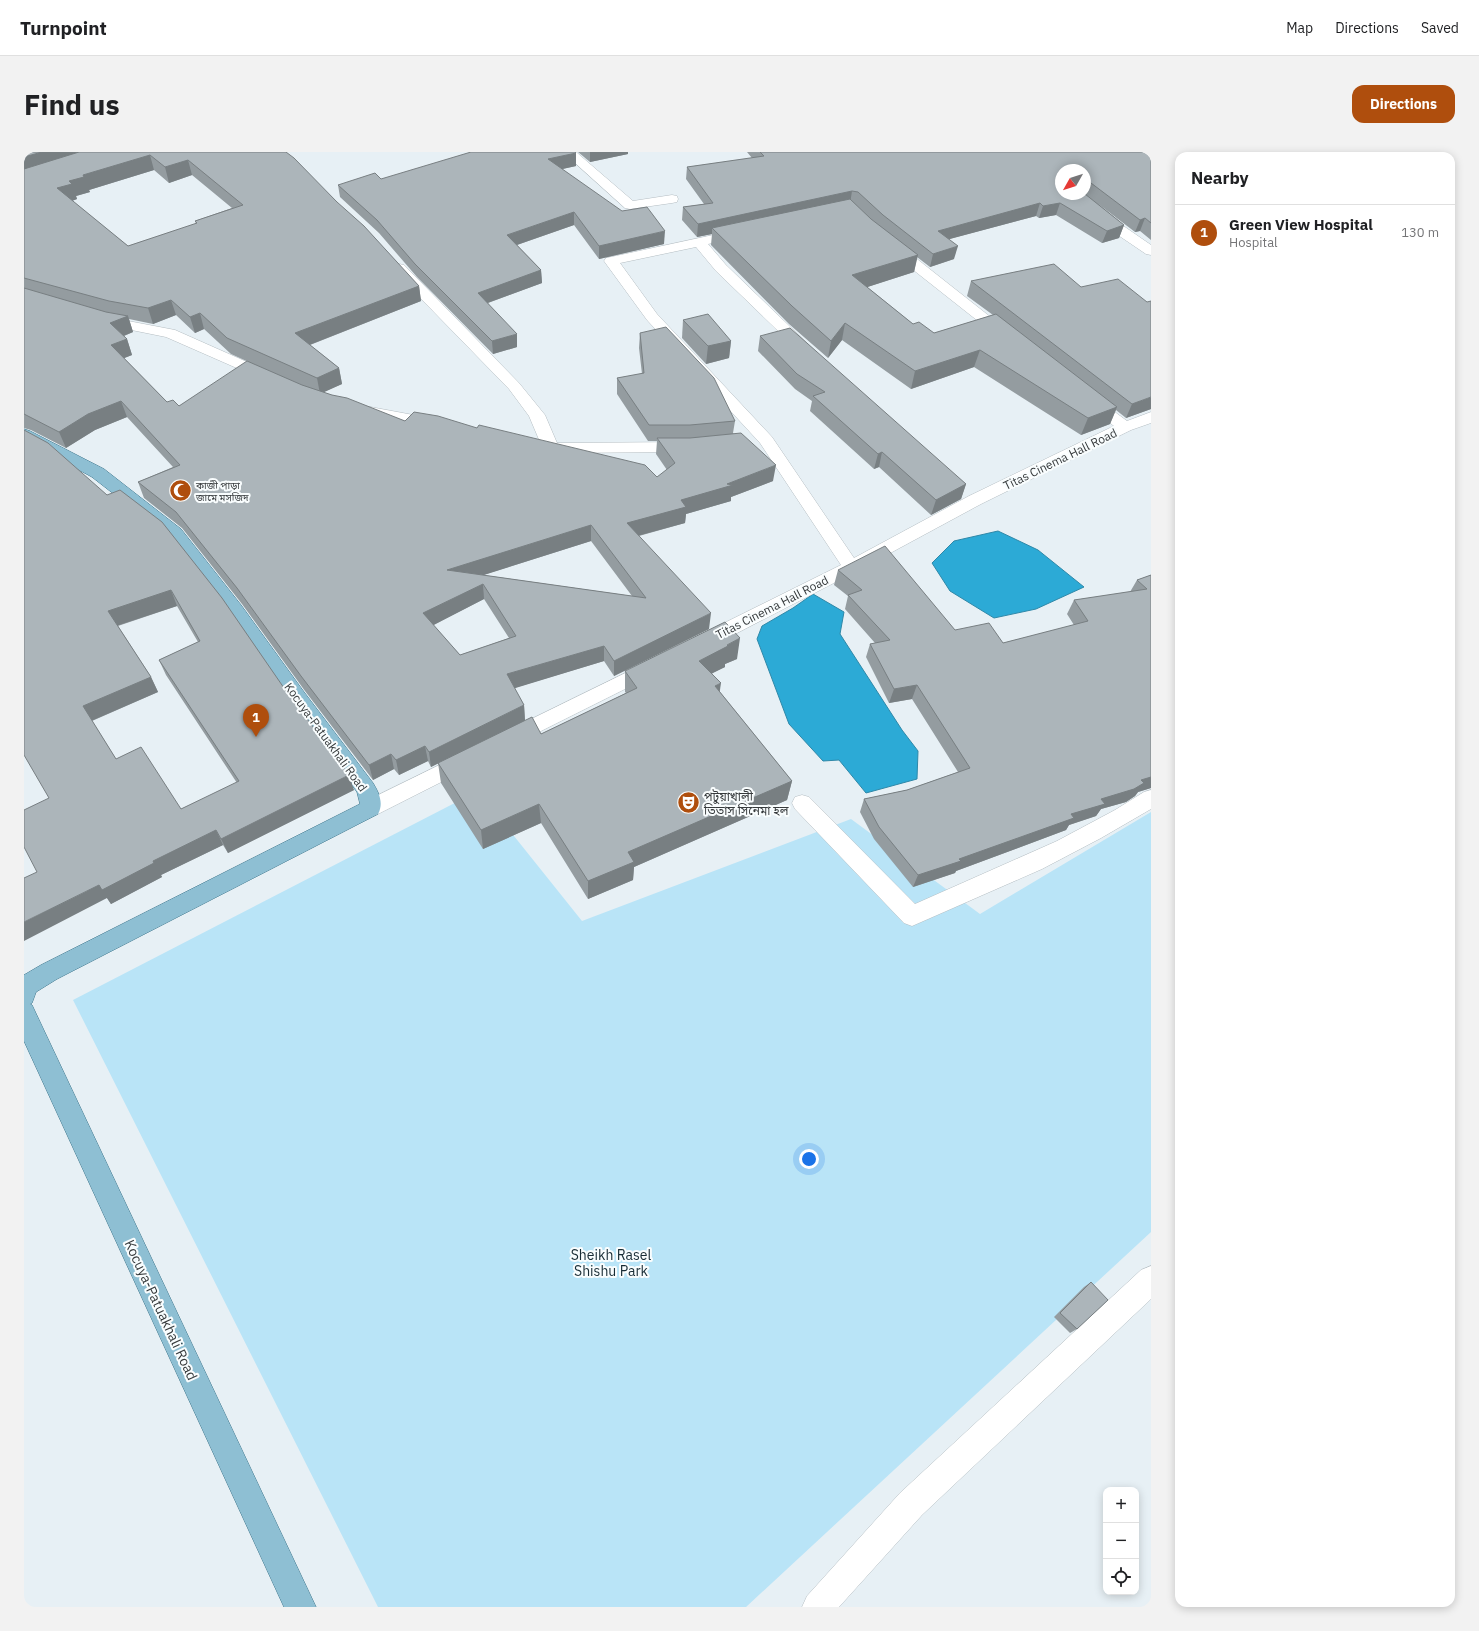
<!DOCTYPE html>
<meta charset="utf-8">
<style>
:root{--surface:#fff;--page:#f2f2f2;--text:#202124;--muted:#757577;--line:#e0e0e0;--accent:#af4e0d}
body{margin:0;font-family:"IBM Plex Sans","Noto Sans Bengali",sans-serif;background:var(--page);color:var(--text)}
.controls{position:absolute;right:12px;bottom:12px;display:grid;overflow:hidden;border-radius:8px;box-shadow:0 2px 10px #0003}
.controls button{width:36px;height:36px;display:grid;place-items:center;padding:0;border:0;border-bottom:1px solid var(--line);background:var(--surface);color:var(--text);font:20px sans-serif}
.compass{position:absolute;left:1031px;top:12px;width:36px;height:36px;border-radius:50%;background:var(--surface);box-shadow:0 2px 10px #0003;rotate:231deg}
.you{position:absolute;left:785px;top:1007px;width:14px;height:14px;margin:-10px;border:3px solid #fff;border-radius:50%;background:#1a73e8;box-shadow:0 0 0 6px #1a73e833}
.badge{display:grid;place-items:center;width:26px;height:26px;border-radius:50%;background:var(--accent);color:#fff;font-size:13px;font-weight:700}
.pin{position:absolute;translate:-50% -33px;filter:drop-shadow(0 1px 2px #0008)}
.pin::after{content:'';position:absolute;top:21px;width:14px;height:12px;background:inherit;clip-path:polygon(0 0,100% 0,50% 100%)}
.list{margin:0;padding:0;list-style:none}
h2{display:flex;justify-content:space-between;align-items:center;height:52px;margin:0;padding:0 16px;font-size:17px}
h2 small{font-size:13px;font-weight:400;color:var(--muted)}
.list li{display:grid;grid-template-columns:26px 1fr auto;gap:12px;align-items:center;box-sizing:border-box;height:56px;padding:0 16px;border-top:1px solid var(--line)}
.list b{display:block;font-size:15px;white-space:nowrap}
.list p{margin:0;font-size:13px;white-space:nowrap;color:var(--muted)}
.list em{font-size:13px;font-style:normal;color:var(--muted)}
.icon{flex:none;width:22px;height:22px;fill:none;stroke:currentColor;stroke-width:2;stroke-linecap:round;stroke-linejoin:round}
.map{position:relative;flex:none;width:1127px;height:1455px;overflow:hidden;border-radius:12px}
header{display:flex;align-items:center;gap:24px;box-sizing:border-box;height:56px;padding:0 20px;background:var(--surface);border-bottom:1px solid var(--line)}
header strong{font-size:19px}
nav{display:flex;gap:22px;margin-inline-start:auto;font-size:14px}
.intro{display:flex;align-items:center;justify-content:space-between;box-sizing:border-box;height:96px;padding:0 24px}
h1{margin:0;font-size:28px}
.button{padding:10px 18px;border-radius:12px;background:var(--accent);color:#fff;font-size:14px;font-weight:700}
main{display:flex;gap:24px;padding:0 24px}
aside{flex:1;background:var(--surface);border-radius:12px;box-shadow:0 2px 10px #0003}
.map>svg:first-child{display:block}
.green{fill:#b9e4f7}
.water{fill:#2caad6;stroke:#2f88a8}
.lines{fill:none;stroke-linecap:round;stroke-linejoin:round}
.minor-casing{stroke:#b4bdc2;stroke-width:1}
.major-casing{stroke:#3e758b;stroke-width:1}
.minor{fill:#fff;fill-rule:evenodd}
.major{fill:#8ebfd3;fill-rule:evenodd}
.wall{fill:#949ca0;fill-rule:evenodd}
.shaded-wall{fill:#787f82}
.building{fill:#acb5ba;stroke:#787f82;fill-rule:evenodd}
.labels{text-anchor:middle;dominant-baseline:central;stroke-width:4;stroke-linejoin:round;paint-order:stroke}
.far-poi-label{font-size:10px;fill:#363a3c;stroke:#f9fdfe;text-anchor:start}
.street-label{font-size:12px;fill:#363a3c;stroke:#f9fdfe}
.poi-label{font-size:12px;fill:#363a3c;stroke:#f9fdfe;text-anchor:start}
.near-park-label{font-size:14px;fill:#182c35;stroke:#f9fdfe}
.near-street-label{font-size:14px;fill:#363a3c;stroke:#f9fdfe}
</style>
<header>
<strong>Turnpoint</strong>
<nav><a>Map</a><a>Directions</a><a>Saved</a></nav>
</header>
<div class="intro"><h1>Find us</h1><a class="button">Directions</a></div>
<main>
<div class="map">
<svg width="1127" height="1455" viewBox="0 0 1127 1455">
<rect width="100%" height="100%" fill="#e7f0f5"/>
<path class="green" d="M454,639L558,769L827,667L956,762L1127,660V1080L722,1455H354L49,848Z"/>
<g class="water">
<path d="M974,379L1014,398L1060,435L1012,457L970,466L926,439L908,411L930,389Z"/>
<path d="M789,442L820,460L816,482L878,578L894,599L893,627L842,641L815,608L799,609L765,572L733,487L738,474L769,456Z"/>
</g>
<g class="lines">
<defs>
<g id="minor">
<path d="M539,0H552L609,49L648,43L653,44L654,47L653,50L648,51L606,57L601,56Z"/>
<path d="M1044,42H1058L1098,73L1127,93V103L1122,102L1088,79Z"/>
<path d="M717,77L722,78L724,81L722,84L684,92L702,113L787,195L789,198L787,201L782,202L777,201L692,119L672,95L596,111L633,162L748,285L830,406L945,344L1090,274L1059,250L1056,247L1059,244L1064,242L1069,244L1103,269L1127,260V271L1107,278L957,352L833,419L688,494L681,496L674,494L672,489L674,484L817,413L736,291L623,168L580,109L582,106L587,105Z"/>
<path d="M869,91L874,92L988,182L990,185L988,188L983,189L978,188L864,98L862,95L864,92Z"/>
<path d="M375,112L380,113L495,231L521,263L533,291L663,290L669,292L671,295L669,298L663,300L527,301L514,297L512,294L516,290L505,264L485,237L370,119L368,116L370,113Z"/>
<path d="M78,164L151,178L250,222L253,225L250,228L245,230L240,228L142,185L73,171L71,168L73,165Z"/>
<path d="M341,254L411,267L417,269L419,272L417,275L411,277L335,262L333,259L335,256Z"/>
<path d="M628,508L635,510L638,515L635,520L493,591L486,594L479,591L476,586L479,581Z"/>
<path d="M442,600L449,602L452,608L449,614L354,662L347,664L340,662L336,656L340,650Z"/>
<path d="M1127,638V657L1077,686L1018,717L888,774L880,771L771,657L768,651L771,645L778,643L785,645L891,752L1033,689L1091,658L1120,640Z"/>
<path d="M1127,1114V1147L898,1363L815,1455H778L783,1444L876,1341L1117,1118Z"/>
</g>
<path id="major" d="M0,277L6,279L80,317L157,377L217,453L280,540L349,631C355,641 360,651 354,662L33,827L12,840L8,851L6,852L8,853L292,1455H260L0,889V823L17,813L336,652L333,640L266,550L205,461L145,385L68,325L0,288Z"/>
</defs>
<use href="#minor" class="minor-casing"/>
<use href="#major" class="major-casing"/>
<use href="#minor" class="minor"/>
<use href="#major" class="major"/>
</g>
<g class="wall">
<path d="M0,0H262L395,134L397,149L286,193L315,216L318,232L299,240L381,269L453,276L633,325L643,318L632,302L633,289H624L593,242V226L618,222L615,196L616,181L711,269L709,281L749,329L707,345V349L662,362L661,371L615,384L685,477L590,524L580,509L490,536L500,553L501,569L517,582L602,541L601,540V519L713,507L701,512V515L688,521L696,540L768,629L763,648L610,715L609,728L564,747L517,671L459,697L417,631L414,611L407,615L404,609L375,623L370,617L349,628L281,539L218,452L158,376L120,346L114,330L149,315L103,265L71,278L42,296L7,278L0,276ZM130,18L145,31L168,23L208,56L171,69L172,72L104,94L48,49L53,47L52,44L66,40L65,38ZM152,163L171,181L180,177L207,202L229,212L155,254L143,250L100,206L108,203L103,187L100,184L109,180L105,167L129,172ZM567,389L608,444L459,423ZM460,447L485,486L436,503L409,473Z"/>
<path d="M554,0H604V2L566,10Z"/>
<path d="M723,0H1127V88L1116,79L1111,80L1073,51L1100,73L1095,86L1078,91L1032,63L1015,66L1012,64L925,87L930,107L906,115L893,105L890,120L843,135L889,172L910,181L969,163L943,144L947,129L1127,257L1102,266L1092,258L1086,272L1057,283L950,215L887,237L818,188L804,206L765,172L687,93L688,82L673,85L658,68L659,55L680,52L662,27L663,15L728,6ZM1037,18H1061V42H1037Z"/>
<path d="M552,1V14L538,17L640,92L575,107L550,73L493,93L517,118L518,131L464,151L493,195L469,202L393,125L355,81L316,45L314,33Z"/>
<path d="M659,168L707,189L705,206L682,212L658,186Z"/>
<path d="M736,184L942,332L937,347L907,363L855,315L850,317L786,259L788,249L771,237L734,199Z"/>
<path d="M0,278L330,638L204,701L199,693L137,723L138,725L87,752L83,746L13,720L25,646ZM153,454L174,490L135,508L142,523L213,631L157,657L92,607L68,569L134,540L127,525L94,474Z"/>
<path d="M814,418L931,478L979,491L1050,473L1043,462L1050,448L1106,440L1113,428L1127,423V636L1114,640L1111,644L1102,650L1077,657L1072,664L1045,673L1042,678L932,719L931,721L889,735L850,687L836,660L840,647L883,638L934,620L888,547L865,551L842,505L846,492L851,491L821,457L824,444L810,433Z"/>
<path d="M1067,1130L1053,1177L1046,1181L1030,1165L1060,1135Z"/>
</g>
<g class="shaded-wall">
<path d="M18,0H72L0,22V5Z"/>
<path d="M566,0H604V2L566,10Z"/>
<path d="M552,1V14L525,20L524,7Z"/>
<path d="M126,3L130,18L65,38L66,40L52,44L53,47L39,52L33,36L45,29L59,23Z"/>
<path d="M164,8L168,23L145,31L141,15Z"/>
<path d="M828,39L826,52L688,76V82L673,85L674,72Z"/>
<path d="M1016,51L1012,64L911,91L914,79Z"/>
<path d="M1036,51L1032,63L1015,66L1019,54Z"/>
<path d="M550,60V73L484,96L483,83Z"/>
<path d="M1121,66L1116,79L1111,80L1116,68Z"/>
<path d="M1100,73L1095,86L1078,91L1083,79Z"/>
<path d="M641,79L640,92L575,107V94Z"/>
<path d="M934,94L930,107L906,115L909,102Z"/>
<path d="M894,103L890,120L825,141L828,123Z"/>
<path d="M517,118L518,131L455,154L454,141Z"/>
<path d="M395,134L397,149L275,197L271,181Z"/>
<path d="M147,148L152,163L129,172L124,156Z"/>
<path d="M176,161L180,177L171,181L166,165Z"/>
<path d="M104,164L109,180L92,187L86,171Z"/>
<path d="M821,171L818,188L804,206L807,189Z"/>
<path d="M493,182V195L469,202L468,189Z"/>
<path d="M103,187L108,203L93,209L87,193Z"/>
<path d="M707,189L705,206L682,212L684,194Z"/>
<path d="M956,198L950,215L887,237L891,219Z"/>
<path d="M315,216L318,232L296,242L293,226Z"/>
<path d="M1127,245V257L1102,266L1108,252Z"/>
<path d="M97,249L103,265L71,278L42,296L35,280L64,262Z"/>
<path d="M1093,255L1086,272L1057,283L1064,266Z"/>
<path d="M858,300L855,315L850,317L854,302Z"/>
<path d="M752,313L749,329L707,345V349L662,362L661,371L602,387L603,371L657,348L703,332Z"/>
<path d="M942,332L937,347L907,363L912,348Z"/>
<path d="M567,373V389L425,434L423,418Z"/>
<path d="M459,432L460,447L402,477L399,461Z"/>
<path d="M147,438L153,454L92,474L84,459Z"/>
<path d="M687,461L685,477L590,524V509Z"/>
<path d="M716,486L713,507L701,512V515L673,529L675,509L703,493Z"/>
<path d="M580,494V509L485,538L483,522Z"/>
<path d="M127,525L134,540L67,569L59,554Z"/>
<path d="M697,531L694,551L691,534Z"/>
<path d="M893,533L888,547L865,551L870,537Z"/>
<path d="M500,553L501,569L407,615L405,600Z"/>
<path d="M401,594L404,609L375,623L372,608Z"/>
<path d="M367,602L370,617L349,628L345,613Z"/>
<path d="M325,623L330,638L204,701L197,687Z"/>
<path d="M1127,625V636L1114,640L1111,644L1102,650L1077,657L1072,664L1045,673L1042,678L932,719L931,721L889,735L894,723L935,707L1077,647L1117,628Z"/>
<path d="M768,629L763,648L610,715L609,728L564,747V729L604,700Z"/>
<path d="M515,652L517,671L459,697L457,678Z"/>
<path d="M192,678L199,693L137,723L138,725L87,752L83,746L0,789V770L75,733L129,709Z"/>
</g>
<g class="building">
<path d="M0,0H18L0,5Z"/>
<path d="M55,0H262L270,6L313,50L340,74L395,134L271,181L315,216L293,226L203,186L176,161L166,165L147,148L124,156L85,149L0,126V17ZM126,3L141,15L164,8L219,53L171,69L173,71L104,94L33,36L48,32L45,29L60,25L59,23Z"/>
<path d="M447,0H551L552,1L524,7L598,59L623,55L641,79L575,94L550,60L483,83L517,118L454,141L493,182L468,189L391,112L353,68L314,33L351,21L357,27Z"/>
<path d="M736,0H1127V71L1121,66L1116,68L1063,28H1061V18H1037V42H1061L1100,73L1083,79L1036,51L1019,54L1016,51L914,79L934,94L909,102L859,63L834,40L828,39L674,72L659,55L689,51L663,15L740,4Z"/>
<path d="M826,47L847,67L894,103L828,123L889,172L895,170L910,181L972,162L1093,255L1064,266L956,198L891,219L821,171L807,189L768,154L688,76Z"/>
<path d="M1030,112L1057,135L1094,127L1123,150L1127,149V245L1108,252L947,129Z"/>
<path d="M0,136L82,160L104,164L86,171L103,187L87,193L143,250L149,248L155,254L223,209L278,233L308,243L323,246L381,269L390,260L414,264L453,276L455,273L621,313L633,325L651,311L633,286H666L717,281L752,313L703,332L709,333L657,348L662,355L603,371L687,461L590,509L580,494L483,522L500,553L405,600L401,594L372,608L367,602L345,613L277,524L213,436L152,360L114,330L156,313L97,249L64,262L35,280L0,262ZM567,373L622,446L423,418ZM459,432L492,484L436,503L399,461Z"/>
<path d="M684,162L707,189L684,194L659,168Z"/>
<path d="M642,175L690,226L711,269L666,273H625L593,226L620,221L616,181Z"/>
<path d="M766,176L942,332L912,348L858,300L854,302L789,244L801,240L773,222L736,184Z"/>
<path d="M0,278L24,291L83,343L96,338L138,370L198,446L260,536L325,623L197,687L192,678L129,709L130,711L78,738L75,733L0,770V726L13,720L0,695V658L25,646L0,603ZM147,438L176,489L135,508L215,629L157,657L117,595L92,607L59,554L127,525L84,459Z"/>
<path d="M861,394L931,478L965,471L979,491L1064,469L1050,448L1123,437L1113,428L1127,423V625L1117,628L1120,631L1110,637L1077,647L1081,652L1047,662L1050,666L935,707L937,709L894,723L855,675L840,647L883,638L946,616L893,533L870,537L846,492L866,488L824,443L838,438L814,418Z"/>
<path d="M701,470L716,486L703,493L704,494L675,509L697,531L691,534L768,629L604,700L610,710L564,729L515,652L457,678L414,611L508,565L517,582L613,536L601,519Z"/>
<path d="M1067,1130L1084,1148L1053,1177L1036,1161Z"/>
</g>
<defs>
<symbol id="mosque-disc" viewBox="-11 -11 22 22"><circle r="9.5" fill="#af4e0d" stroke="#f9fdfe"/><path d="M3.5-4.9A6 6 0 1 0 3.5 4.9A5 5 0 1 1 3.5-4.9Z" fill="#fff"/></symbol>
<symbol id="theatre-disc" viewBox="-11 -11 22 22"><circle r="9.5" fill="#af4e0d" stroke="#f9fdfe"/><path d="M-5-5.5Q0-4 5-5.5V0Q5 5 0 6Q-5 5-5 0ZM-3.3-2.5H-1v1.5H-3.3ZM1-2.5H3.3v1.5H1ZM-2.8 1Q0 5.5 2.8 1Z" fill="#fff"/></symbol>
</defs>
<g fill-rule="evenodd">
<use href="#mosque-disc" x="144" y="326" width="25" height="25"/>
<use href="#theatre-disc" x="652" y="638" width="25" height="25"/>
</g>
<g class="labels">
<g class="far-poi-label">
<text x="172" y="333">কাজী পাড়া<tspan x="172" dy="12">জামে মসজিদ</tspan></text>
</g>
<g class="street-label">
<text transform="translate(1036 307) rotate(-26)">Titas Cinema Hall Road</text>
<text transform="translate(748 455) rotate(-27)">Titas Cinema Hall Road</text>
<text transform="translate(302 585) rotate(54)">Kocuya-Patuakhali Road</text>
</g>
<g class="poi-label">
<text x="680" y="644">পটুয়াখালী<tspan x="680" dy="14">তিতাস সিনেমা হল</tspan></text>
</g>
<g class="near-park-label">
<text x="587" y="1103">Sheikh Rasel<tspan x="587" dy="16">Shishu Park</tspan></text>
</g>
<g class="near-street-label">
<text transform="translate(137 1158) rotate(65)">Kocuya-Patuakhali Road</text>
</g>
</g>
</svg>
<div class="controls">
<button>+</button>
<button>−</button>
<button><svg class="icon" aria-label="locate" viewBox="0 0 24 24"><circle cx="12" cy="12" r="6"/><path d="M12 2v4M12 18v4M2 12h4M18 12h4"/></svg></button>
</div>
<svg class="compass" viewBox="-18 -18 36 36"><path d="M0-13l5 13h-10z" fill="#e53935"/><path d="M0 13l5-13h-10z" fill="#757577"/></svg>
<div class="you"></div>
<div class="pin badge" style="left:232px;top:585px">1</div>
</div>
<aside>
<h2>Nearby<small></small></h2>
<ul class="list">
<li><span class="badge">1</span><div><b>Green View Hospital</b><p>Hospital</p></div><em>130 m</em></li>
</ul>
</aside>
</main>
